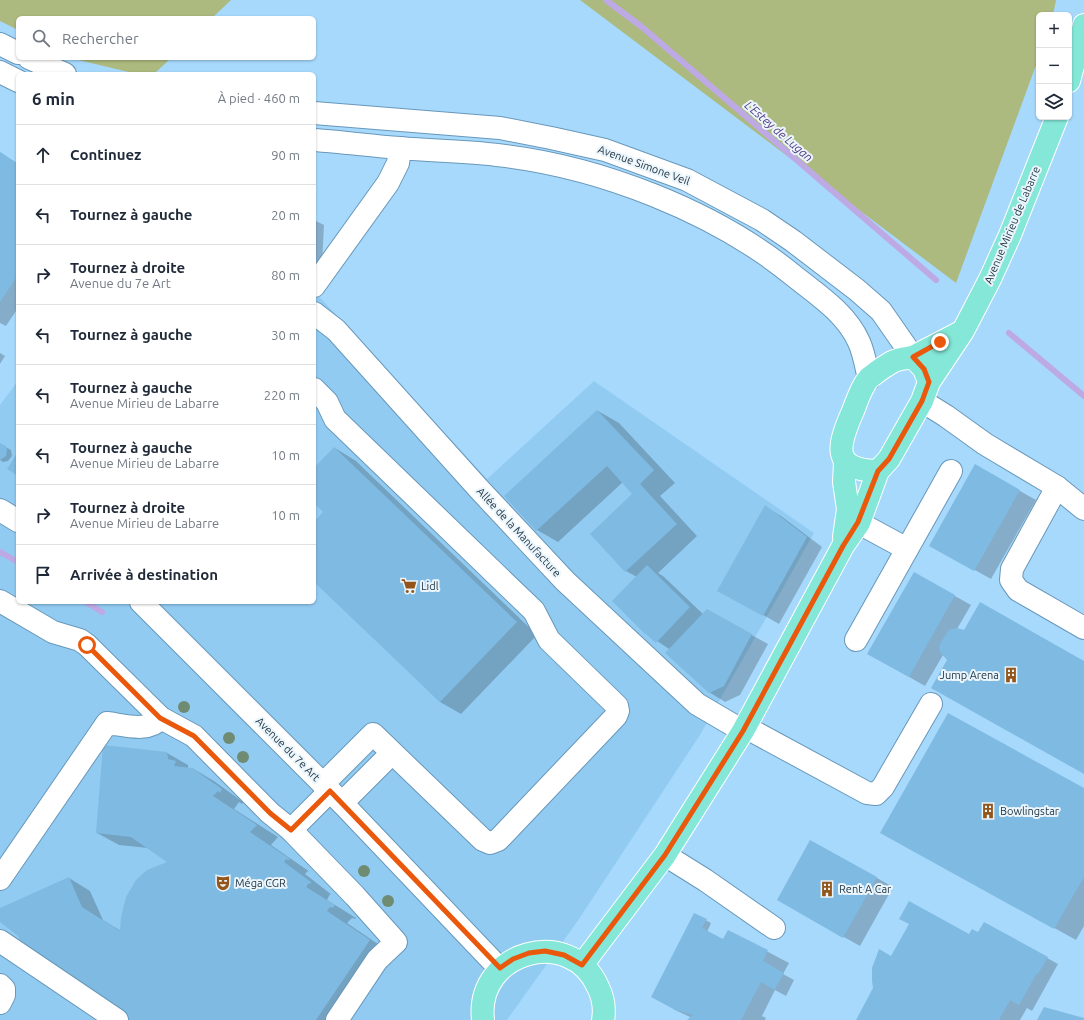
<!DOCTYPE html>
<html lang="fr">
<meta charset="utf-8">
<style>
:root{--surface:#fff;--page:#f2f2f3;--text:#1f2937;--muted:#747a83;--line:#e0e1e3}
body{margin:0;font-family:Ubuntu,sans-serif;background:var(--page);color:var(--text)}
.controls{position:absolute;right:12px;top:12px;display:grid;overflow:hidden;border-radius:6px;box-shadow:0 1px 3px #0004}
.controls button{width:36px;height:36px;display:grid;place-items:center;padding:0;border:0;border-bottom:1px solid var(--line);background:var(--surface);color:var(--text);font:20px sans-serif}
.stop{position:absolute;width:12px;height:12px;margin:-9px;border:3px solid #ea580c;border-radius:50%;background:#fff}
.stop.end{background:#ea580c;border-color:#fff;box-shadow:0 1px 4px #0008}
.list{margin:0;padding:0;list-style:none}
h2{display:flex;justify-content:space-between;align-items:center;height:52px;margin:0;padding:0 16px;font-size:17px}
h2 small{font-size:13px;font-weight:400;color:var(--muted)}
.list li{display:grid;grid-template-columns:26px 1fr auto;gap:12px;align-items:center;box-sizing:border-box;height:60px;padding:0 16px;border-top:1px solid var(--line)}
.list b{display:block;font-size:15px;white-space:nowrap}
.list p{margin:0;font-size:13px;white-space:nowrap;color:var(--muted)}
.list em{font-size:13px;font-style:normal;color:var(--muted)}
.icon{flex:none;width:22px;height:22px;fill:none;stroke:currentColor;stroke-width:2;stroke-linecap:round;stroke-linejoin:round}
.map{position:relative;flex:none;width:1084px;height:1020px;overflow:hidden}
.search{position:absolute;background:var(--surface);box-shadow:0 1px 3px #0004;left:16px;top:16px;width:300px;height:44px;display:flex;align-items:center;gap:10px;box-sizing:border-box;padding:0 14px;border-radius:6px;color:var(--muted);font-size:15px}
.panel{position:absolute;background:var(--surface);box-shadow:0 1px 3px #0004;left:16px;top:72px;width:300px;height:532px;border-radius:6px}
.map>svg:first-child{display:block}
.built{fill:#92cbf2}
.green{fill:#acba7f}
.shadow{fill:#0003}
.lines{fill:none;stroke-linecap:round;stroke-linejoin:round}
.stream{stroke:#bdaae5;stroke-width:6}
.building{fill:#7fbae2}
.minor-casing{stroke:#6898ba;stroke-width:24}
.major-casing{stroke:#fff;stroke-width:24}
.minor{stroke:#fff;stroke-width:22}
.major{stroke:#84e7d7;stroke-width:22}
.tree{fill:#6f8c73}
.route{stroke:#ea580c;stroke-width:5}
.labels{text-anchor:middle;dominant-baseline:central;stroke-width:4;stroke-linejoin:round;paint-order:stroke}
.street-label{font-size:11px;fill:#233745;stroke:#ebf5fc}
.poi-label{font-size:11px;fill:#233745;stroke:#ebf5fc;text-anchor:start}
.water-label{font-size:12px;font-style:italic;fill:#55397f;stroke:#ebf5fc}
</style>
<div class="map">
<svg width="1084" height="1020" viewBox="0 0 1084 1020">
<rect width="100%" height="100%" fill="#a7d9fd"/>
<path class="built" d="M314,291L487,479L594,381L814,533L700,735L579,919L507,1020H0V405L18,381V602H314Z"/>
<g class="green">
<path d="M0,0H231L212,18H18V30L0,21Z"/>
<path d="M580,0H1056L1053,15H1039V57L956,283Z"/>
<path d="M70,58H171L154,74H137Z"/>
</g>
<g class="shadow">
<path d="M0,152L18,164V308L6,326L0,323Z"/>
<path d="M314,220L324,225L322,265L314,264Z"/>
<path d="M0,353L5,356L0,364Z"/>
<path d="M598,411L619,423L675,483L660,496L697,536L658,573L663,576L703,614L707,611L768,644L740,695L725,702L709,692L669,649L645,633L613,601L637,577L626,571L634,494L623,482L558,542L537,530L505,496Z"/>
<path d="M0,444L11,450L12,456L8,461L3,462L0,460Z"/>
<path d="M335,448L356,461L537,635L461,714L440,702L314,580V523L324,512L314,502V470Z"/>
<path d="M975,466L1036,500L991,579L930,545Z"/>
<path d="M765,507L781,516L822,547L779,624L735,599Z"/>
<path d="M914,573L971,605L957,629L1084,663V773L943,655L925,686L869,654Z"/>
<path d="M167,753L188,765V768H192L214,781L243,802L242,804L239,802L234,809L278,837L271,845L310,872L308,871L305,874L332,895L330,894L327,900L356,918L355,919L352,918L347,923L391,953L345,1020H126L19,935L0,921V909L69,878L90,891L103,920L121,931L169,863L148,848L119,845L97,833Z"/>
<path d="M1084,790V926L1076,940L903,844Z"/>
<path d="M811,841L893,887L860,946L778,900Z"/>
<path d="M694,914L711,923L707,932L723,940L728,931L789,963L783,974L794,980L786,996L775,990L762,1016L766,1018L765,1020H689L690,1017L673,1009Z"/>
<path d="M984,923L1058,964L1032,1011L1027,1008L1020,1020H859L892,957L979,933Z"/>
</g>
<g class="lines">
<g class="stream">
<path d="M606,0L642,27L936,280"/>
<path d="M1009,333L1084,396"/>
<path d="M0,552L18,562"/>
<path d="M86,602L102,612"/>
</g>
</g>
<g class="building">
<path d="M0,152L18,164V275L0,302Z"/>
<path d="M597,410L654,470L640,484L677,524L625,572L590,534L632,494L607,466L536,531L504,496Z"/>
<path d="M0,443L6,446L7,450L6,456L0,460Z"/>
<path d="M334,447L517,622L440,702L314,582V522L323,512L314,503V468Z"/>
<path d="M18,452V476L7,469Z"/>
<path d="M975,464L1020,490L974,571L929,546Z"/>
<path d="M765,505L807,537L763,616L717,591Z"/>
<path d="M647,565L690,607L656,643L645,633V634L612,601Z"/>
<path d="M914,572L955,595L909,677L867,654Z"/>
<path d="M980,602L1084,661V774L931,688L947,660L940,652L939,647L941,642L949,630L957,628L964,630Z"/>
<path d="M707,609L752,634L724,686L709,693L665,653Z"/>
<path d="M948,713L1084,788V877L1054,929L880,833Z"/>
<path d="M103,745L167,752L168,759L176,761L174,766L192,768L222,789L220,793L218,791L213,796L257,825L250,832L290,859L288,860L286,859L284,862L311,882V884L309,883L306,887L335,905L333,908L330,907L327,911L370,940L316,1020H124L26,953L18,936L0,922V908L69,877L82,907L120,931L121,917L126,897L136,880L147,870L167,862L131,837L96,833Z"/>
<path d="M810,840L877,877L843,938L777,900Z"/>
<path d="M909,901L969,934L972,929L978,932L984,922L1048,957L1038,974L1037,973L1019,1005L1010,1000L999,1020H856L873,988L872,981V968L879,949L891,956L909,924L899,919Z"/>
<path d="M694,913L707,919L702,928L723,939L728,930L768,950L763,961L784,973L775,989H773L761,982L741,1020H687L693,1015L680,1011L679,1012L651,997Z"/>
<path d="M1044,1007L1084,1018V1020H1037Z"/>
</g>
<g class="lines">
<defs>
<g id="minor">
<path d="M0,44L18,53"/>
<path d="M29,58L65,74"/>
<path d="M0,72L18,81"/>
<path d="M314,113L500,128L551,138L605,150L687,180L762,220L793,241L857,290L881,311L913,357"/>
<path d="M314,140C343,142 372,146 400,148C432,151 465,151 497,155C598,166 715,211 794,276C818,295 846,313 859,342C864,353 866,366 869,379"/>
<path d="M314,286L388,183L398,163L400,148"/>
<path d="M314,313L336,330L479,489L565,581L697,704L743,731"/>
<path d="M314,389L327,402L335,419L534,611L549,640L617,706L618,711L616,716L498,840L490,843L483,840L373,734L323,784"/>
<path d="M922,401L946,416L985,444L1057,487"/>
<path d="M1084,509L1057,487L1012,569L1011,580L1018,590L1084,628"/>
<path d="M0,510L18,521"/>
<path d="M859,523L907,549"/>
<path d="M0,601L53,632L80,640L87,645L161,718L194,736L270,813L291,830L355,896L396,942L377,960L337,1020"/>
<path d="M141,602L342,803L500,969"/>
<path d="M856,640L951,471"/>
<path d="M745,727L867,793L876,794L883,787L931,704"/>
<path d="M342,803L392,753"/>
<path d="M291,830L330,791"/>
<path d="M665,855L705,880L774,928"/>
<path d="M0,879L107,723C124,725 149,733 161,718"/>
<path d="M0,941L117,1020"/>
<path d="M0,985L4,989V995L0,1003"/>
</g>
<g id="major">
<path d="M1069,81L1084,25"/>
<path d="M913,357L961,332"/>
<path d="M929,382L924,369L913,357C906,358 898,359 892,362C885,366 875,373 869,378C861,387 857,401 853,411C838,445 830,470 878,471L889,459L922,401L929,382L963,331L990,279L1010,235L1057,117"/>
<path d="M844,537L848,509L844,482L845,462"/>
<path d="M582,965L665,855L743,731L843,546L859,523L878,471"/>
<path d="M483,1020C475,951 571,925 598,987C603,997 605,1009 603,1020"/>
</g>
</defs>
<use href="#minor" class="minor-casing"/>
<use href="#major" class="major-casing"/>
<use href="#minor" class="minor"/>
<use href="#major" class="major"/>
</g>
<g class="tree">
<circle cx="184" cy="707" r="6"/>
<circle cx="229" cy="738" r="6"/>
<circle cx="243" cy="757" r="6"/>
<circle cx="364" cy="871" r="6"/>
<circle cx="388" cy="901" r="6"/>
</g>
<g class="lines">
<path class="route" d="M87,645L160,718L194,736L270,813L291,830L330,791L500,968L513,959L529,953L545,951L564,955L582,965L665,855L743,731L843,546L858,522L878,471L889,459L922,401L929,382L924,369L913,357L940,342"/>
</g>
<defs>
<symbol id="supermarket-bare" viewBox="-9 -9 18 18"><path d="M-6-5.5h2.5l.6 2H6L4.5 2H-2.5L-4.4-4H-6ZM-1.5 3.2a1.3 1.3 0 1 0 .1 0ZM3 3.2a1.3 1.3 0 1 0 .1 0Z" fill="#935519" stroke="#ebf5fc" stroke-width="2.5" paint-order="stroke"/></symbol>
<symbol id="building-bare" viewBox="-9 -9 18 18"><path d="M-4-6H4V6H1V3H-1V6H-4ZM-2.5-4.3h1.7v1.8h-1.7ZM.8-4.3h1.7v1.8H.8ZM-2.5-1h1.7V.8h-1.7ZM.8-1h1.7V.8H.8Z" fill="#935519" stroke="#ebf5fc" stroke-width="2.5" paint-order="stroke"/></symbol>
<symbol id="theatre-bare" viewBox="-9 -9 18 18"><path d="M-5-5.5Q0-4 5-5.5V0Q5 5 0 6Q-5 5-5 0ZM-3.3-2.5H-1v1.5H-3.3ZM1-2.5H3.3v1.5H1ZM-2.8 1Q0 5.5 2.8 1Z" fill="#935519" stroke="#ebf5fc" stroke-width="2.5" paint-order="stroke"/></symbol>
</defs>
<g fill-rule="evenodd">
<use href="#supermarket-bare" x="398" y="575" width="22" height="22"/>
<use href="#building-bare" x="1000" y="664" width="22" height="22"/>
<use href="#building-bare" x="977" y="800" width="22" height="22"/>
<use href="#theatre-bare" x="212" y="872" width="22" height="22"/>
<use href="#building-bare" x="816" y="878" width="22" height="22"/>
</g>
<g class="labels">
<g class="street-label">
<text transform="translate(644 165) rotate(20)">Avenue Simone Veil</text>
<text transform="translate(1012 225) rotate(-67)">Avenue Mirieu de Labarre</text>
<text transform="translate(519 532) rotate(47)">Allée de la Manufacture</text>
<text transform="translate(288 749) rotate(45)">Avenue du 7e Art</text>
</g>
<g class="poi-label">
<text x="421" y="586">Lidl</text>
<text x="999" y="675" text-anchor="end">Jump Arena</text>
<text x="1000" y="811">Bowlingstar</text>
<text x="235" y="883">Méga CGR</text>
<text x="839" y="889">Rent A Car</text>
</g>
<g class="water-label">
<text transform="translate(779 131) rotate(41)">L'Estey de Lugan</text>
</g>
</g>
</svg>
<div class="controls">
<button>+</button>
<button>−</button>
<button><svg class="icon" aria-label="layers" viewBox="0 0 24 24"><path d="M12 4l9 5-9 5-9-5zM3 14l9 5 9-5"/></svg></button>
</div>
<div class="stop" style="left:87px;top:645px"></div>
<div class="stop end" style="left:940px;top:342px"></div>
<div class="search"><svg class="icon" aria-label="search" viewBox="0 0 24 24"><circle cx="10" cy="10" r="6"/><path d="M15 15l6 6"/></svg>Rechercher</div>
<section class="panel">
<h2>6 min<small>À pied · 460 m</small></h2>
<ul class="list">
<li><svg class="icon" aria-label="ahead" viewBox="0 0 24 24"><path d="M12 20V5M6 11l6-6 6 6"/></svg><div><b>Continuez</b></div><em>90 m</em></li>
<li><svg class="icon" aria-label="left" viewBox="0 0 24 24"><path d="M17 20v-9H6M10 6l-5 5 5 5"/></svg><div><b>Tournez à gauche</b></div><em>20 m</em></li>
<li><svg class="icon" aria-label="right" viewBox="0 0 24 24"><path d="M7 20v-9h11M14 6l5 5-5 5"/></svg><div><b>Tournez à droite</b><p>Avenue du 7e Art</p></div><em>80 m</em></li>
<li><svg class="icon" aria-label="left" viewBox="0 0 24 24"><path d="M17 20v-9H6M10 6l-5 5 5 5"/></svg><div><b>Tournez à gauche</b></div><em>30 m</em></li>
<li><svg class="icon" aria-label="left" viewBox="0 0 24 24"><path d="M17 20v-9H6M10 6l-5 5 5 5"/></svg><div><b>Tournez à gauche</b><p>Avenue Mirieu de Labarre</p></div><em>220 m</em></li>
<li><svg class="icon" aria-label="left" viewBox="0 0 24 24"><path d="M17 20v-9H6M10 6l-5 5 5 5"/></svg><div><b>Tournez à gauche</b><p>Avenue Mirieu de Labarre</p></div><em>10 m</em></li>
<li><svg class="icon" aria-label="right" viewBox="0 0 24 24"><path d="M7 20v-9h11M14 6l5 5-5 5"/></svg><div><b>Tournez à droite</b><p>Avenue Mirieu de Labarre</p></div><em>10 m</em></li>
<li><svg class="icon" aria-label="arrive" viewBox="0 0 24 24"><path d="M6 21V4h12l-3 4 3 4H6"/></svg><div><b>Arrivée à destination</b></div></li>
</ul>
</section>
</div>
